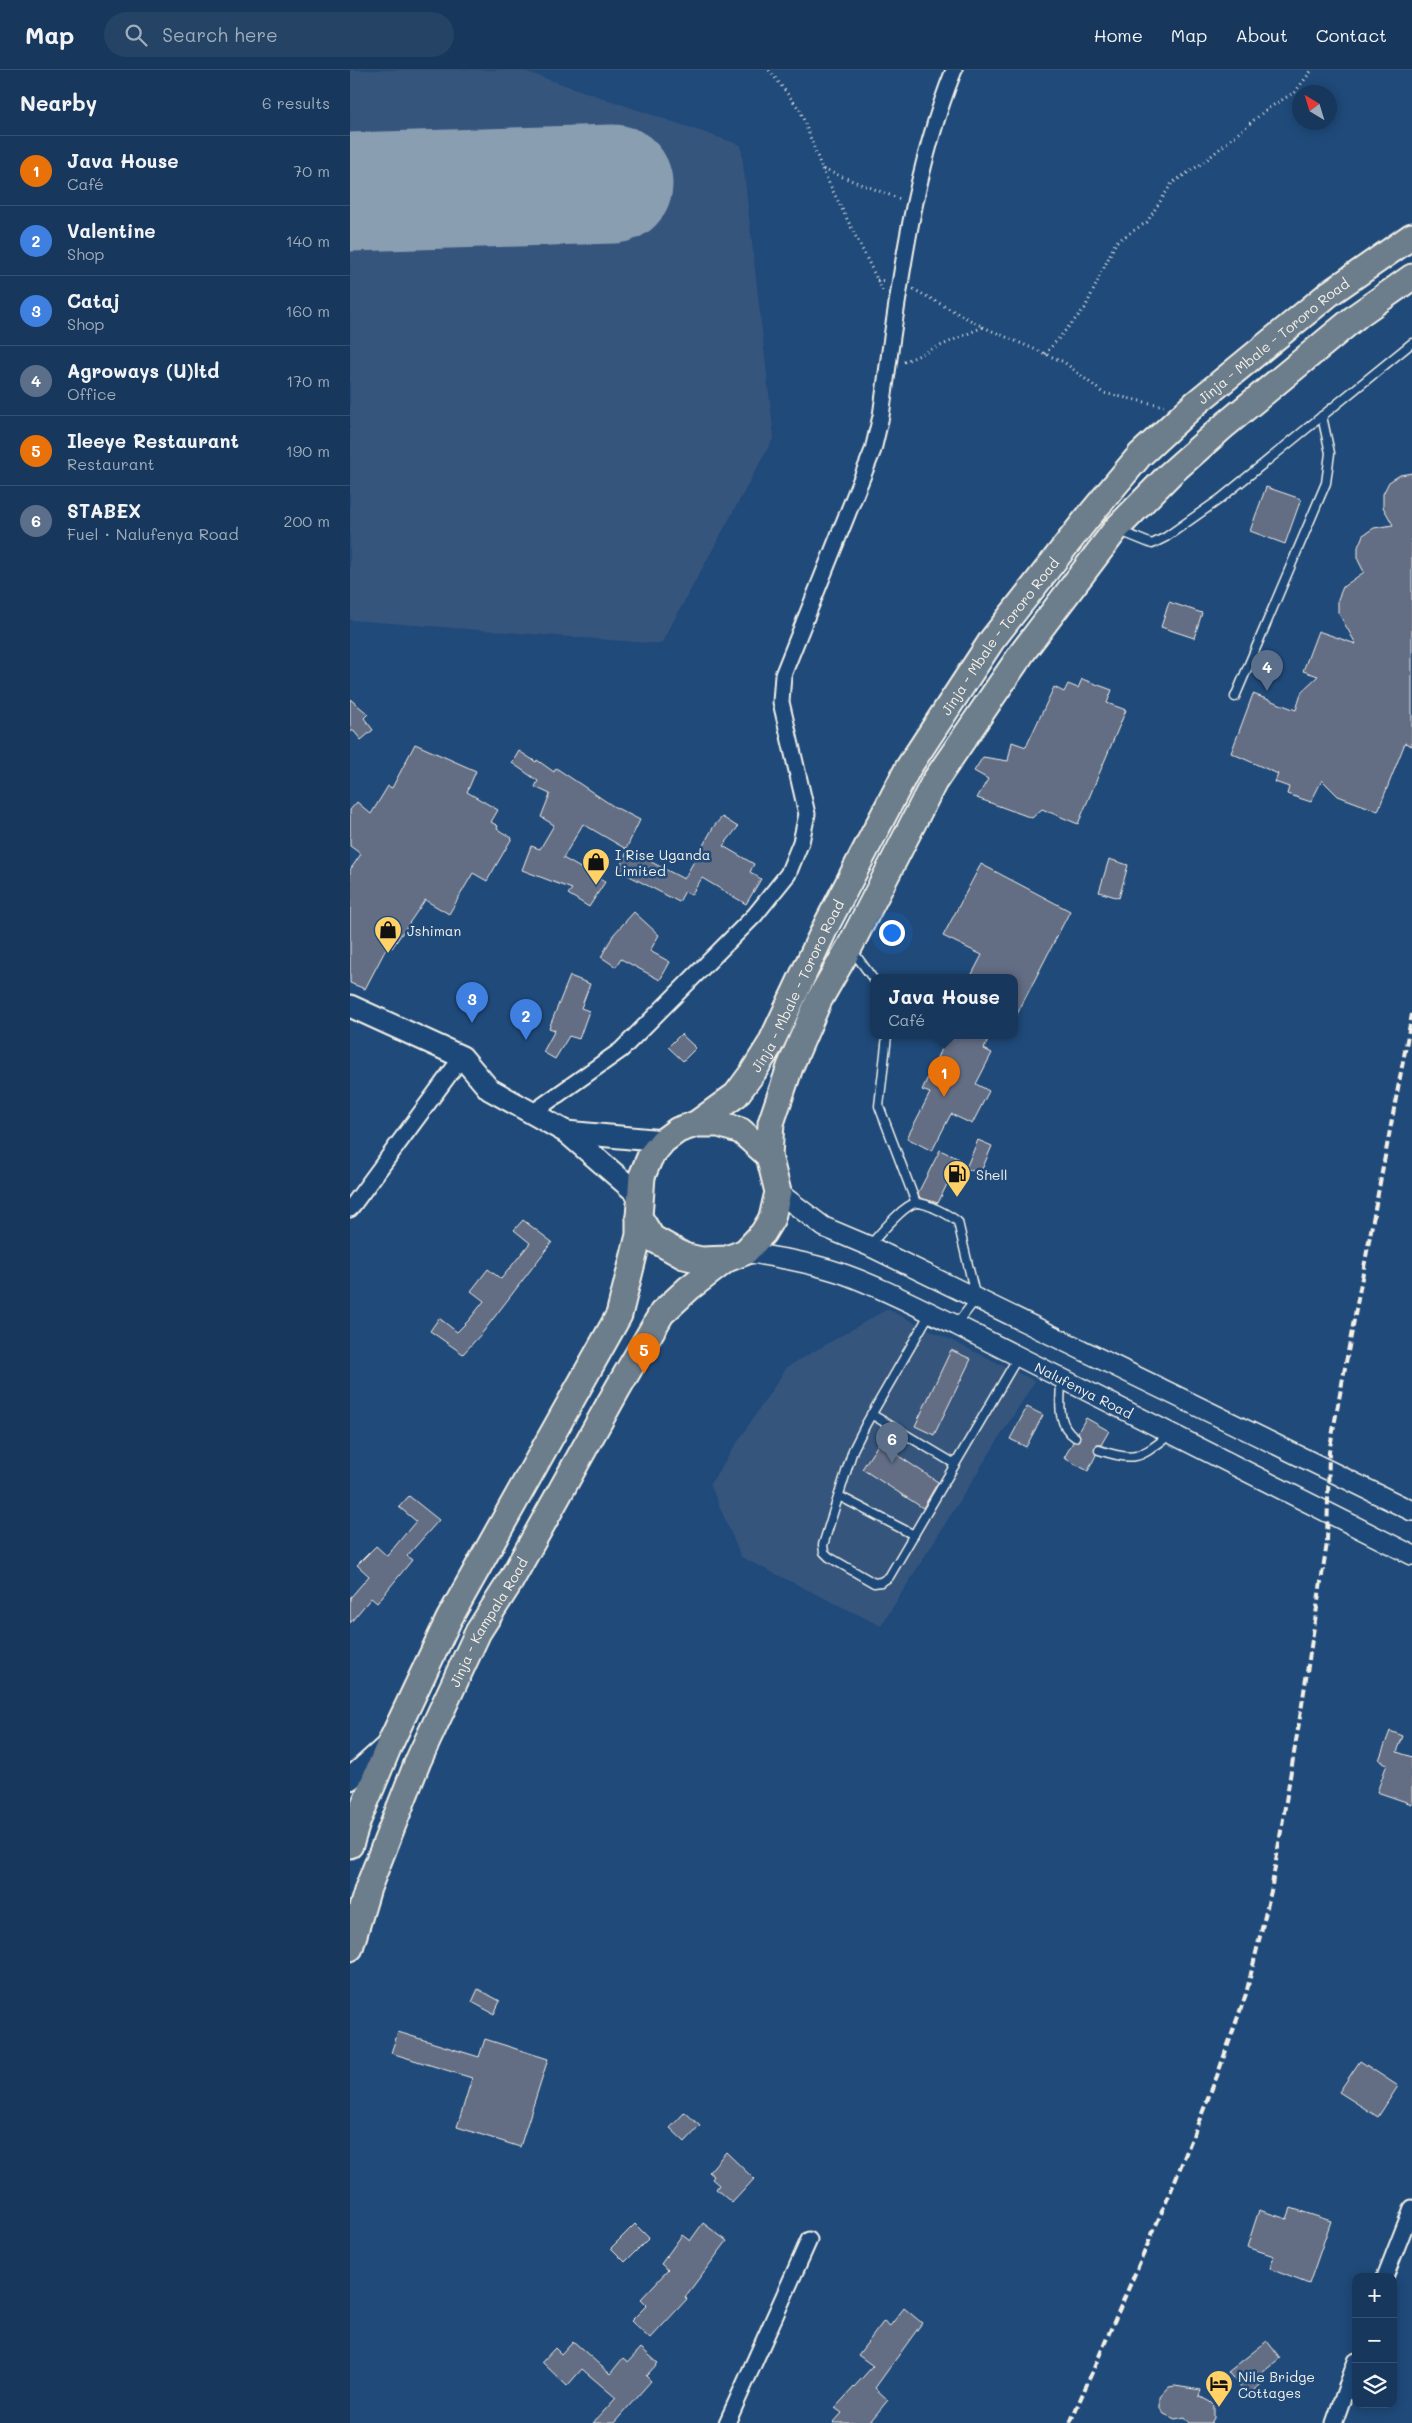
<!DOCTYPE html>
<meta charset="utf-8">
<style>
:root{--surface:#17385c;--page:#244365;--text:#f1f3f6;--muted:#9eacbb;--line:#365272;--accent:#bca0f2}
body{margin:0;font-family:Mali,sans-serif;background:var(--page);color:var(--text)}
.controls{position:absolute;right:15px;bottom:15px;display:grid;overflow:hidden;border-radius:10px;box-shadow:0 2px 12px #0003}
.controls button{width:45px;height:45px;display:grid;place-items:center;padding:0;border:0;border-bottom:1px solid var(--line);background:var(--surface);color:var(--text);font:25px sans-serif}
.compass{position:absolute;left:942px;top:15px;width:45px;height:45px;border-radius:50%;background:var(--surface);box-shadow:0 2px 12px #0003;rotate:322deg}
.you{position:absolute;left:541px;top:862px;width:18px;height:18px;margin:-12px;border:4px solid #fff;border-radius:50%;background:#1a73e8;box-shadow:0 0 0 8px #1a73e833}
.badge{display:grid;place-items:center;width:32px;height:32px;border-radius:50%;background:var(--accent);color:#fff;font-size:16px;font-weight:700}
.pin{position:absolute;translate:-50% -41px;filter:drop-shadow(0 1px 2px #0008)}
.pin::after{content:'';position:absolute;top:26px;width:18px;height:15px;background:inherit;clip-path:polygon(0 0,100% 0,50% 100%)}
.popup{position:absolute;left:520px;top:904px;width:148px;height:65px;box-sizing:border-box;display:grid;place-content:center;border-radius:10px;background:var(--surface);filter:drop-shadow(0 1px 4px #0005);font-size:16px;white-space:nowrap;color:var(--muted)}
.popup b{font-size:19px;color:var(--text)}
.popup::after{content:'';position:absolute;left:50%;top:100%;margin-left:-10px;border:10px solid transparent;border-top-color:var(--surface)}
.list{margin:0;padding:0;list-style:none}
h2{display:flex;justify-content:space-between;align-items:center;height:65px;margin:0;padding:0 20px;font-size:21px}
h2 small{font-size:16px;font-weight:400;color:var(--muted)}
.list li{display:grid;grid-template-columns:32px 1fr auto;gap:15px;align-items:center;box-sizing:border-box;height:70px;padding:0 20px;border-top:1px solid var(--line)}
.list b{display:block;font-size:19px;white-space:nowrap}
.list p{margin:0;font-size:16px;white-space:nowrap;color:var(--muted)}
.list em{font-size:16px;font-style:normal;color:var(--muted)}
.icon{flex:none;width:28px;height:28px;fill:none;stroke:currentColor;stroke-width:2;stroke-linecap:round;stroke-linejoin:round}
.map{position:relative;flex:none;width:1062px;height:2353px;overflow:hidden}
header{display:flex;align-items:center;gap:30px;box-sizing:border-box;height:70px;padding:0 25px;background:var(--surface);border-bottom:1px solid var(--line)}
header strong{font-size:24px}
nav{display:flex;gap:28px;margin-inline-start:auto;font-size:18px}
.search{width:350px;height:45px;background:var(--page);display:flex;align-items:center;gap:12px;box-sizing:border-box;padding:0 18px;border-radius:28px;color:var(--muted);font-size:19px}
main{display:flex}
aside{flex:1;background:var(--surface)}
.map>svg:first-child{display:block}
.built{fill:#34547d}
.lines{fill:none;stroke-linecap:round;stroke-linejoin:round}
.runway{stroke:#8a9eb1;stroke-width:119}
.building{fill:#646d84;stroke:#f4f1e8}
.service-casing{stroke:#f4f1e8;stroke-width:11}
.minor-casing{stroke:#f4f1e8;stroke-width:19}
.tertiary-casing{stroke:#f4f1e8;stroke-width:22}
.secondary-casing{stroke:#f4f1e8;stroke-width:25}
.trunk-casing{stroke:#f4f1e8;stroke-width:29}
.path{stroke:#f4f1e8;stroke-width:3;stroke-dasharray:1 4;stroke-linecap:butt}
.service{stroke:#1f4a7a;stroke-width:8}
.minor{stroke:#1f4a7a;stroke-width:15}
.tertiary{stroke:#1f4a7a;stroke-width:19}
.secondary{stroke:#1f4a7a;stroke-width:21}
.trunk{stroke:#6c7d8b;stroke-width:25}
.rail{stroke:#f4f1e8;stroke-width:4;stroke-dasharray:8 4;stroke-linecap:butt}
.labels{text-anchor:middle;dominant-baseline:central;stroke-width:5;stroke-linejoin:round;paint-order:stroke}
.street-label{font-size:14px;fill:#f4f1e8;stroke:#1f4a7a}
.poi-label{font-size:14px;fill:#f4f1e8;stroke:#1f4a7a;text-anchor:start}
</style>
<header>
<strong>Map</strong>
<div class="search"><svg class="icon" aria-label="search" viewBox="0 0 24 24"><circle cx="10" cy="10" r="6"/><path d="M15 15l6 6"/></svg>Search here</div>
<nav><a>Home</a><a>Map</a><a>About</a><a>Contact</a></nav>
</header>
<main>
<aside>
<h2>Nearby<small>6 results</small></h2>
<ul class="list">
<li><span class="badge" style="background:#e8710a">1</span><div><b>Java House</b><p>Café</p></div><em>70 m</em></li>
<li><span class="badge" style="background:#3f7fe0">2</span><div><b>Valentine</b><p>Shop</p></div><em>140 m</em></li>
<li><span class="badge" style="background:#3f7fe0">3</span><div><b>Cataj</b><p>Shop</p></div><em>160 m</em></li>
<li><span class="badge" style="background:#5c6f8a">4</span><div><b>Agroways (U)ltd</b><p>Office</p></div><em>170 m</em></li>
<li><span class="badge" style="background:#e8710a">5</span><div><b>Ileeye Restaurant</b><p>Restaurant</p></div><em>190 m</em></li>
<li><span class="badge" style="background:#5c6f8a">6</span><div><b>STABEX</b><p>Fuel · Nalufenya Road</p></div><em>200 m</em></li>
</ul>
</aside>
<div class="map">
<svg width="1062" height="2353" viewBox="0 0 1062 2353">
<rect width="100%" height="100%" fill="#1f4a7a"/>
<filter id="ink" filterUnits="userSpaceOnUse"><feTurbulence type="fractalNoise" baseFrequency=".02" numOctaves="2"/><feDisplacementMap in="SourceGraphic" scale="10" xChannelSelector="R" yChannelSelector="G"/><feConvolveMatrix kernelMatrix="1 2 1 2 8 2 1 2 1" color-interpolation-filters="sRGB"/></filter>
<g filter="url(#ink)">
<g class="built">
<path d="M0,0H171L391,75L424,367L311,574L0,550Z"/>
<path d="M537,1239L685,1311L531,1556L391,1487L360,1414L437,1297Z"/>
</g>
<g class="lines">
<path class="runway" d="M0,122L263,114"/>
</g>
<g class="building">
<path d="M1062,403V676L1055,673L1028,741L988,726L972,710L961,732L937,724L939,717L925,712L928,704L881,683L903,624L946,640L952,621L968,606L953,601L968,561L1006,574L988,542V529L993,517L1014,502L1008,490V477L1013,465L1024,458L1043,455L1033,437V424L1039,412L1050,405Z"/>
<path d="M916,417L951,429L935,474L900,461Z"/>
<path d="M819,532L852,543L844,568L811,557Z"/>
<path d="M732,609L762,620L757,633L776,640L728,754L692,739L682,748L627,728L638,709L624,701L633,687L658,691L662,672L676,677L704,617L714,622L718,614L728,618Z"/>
<path d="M0,629L18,644L14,648L23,660L11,670L3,660L0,663Z"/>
<path d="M65,674L126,701L117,722L148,740L141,752L148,756L147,759L162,768L137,811L123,803L99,844L75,830L42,878L38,875L15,919L0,913V800L11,784L0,776V740L7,732L21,744L38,716L42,718Z"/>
<path d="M169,681L186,692L187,690L204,702L206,698L263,736L290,750L276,779L233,754L213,788L255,812L239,837L218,824L222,819L172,800L181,776L190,779L204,755L191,747L200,724L185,717L188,711L162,693Z"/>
<path d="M372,747L388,757L373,776L404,794L400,802L411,809L396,834L352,808L341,825L335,821L329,832L268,800L278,780L334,809L364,756Z"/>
<path d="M759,789L778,795L769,828L749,822Z"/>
<path d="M631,794L720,841L664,950V908H620L632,885L593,866Z"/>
<path d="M284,842L309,865L300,881L320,892L310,910L271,889L266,897L251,887L264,864Z"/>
<path d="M220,906L240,914L231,938L239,941L229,969L219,966L205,989L193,982L205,960L199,958Z"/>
<path d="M331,964L346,978L333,991L318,977Z"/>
<path d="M597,966H631L638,970L634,979L642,983L626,1014L639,1021L622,1054L601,1044L582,1081L557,1068L580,1023L572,1020Z"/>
<path d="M628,1070L642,1076L630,1104L616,1098Z"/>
<path d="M590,1080L609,1089L588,1133L570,1128L568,1123Z"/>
<path d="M173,1150L202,1172L133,1262L113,1284L80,1261L89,1248L107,1262L119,1250L134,1231L121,1221L138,1199L151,1209L180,1173L164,1160Z"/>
<path d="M601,1280L621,1289L584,1365L565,1356Z"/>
<path d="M677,1337L693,1345L676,1377L660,1369Z"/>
<path d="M736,1348L759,1361L751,1375H747L744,1378L746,1385L738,1401L714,1388L723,1372L729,1370L730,1366L728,1362Z"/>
<path d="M529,1373L588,1412L573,1438L512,1399Z"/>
<path d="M59,1426L89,1450L57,1486L62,1490L27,1533L21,1528L0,1553V1528L19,1506L7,1495L26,1476L37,1486L66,1451L49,1437Z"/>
<path d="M1040,1661L1053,1666L1047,1682L1062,1687V1734L1027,1722L1037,1694L1029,1690Z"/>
<path d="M128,1919L150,1931L144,1944L122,1932Z"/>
<path d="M48,1962L129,1987L135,1969L198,1989L170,2077L107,2057L122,2008L41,1983Z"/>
<path d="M1010,1991L1048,2016L1028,2047L989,2022Z"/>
<path d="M335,2042L350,2056L335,2072L320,2058Z"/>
<path d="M376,2082L404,2109L382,2133L366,2119L369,2115L362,2109L364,2106L359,2102Z"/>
<path d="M941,2138L981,2151L959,2214L920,2199L924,2186L897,2177L909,2140L937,2149Z"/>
<path d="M353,2153L377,2171L335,2227L337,2229L300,2269L281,2251L297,2235L291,2229L318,2200L311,2194L332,2165L340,2171Z"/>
<path d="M285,2154L299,2168L275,2192L261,2178Z"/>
<path d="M554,2238L572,2253L525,2318L538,2330L519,2353H483L492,2343L485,2338L523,2296L508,2285L534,2251L540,2256Z"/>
<path d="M223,2271L260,2304L273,2288L278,2292L291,2278L308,2293L296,2306L301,2311L264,2353H243L266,2328L232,2299L217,2316L192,2292L205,2278L211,2284Z"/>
<path d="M917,2271L930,2288L912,2303L917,2310L897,2325L878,2302Z"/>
<path d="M825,2316L851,2320L849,2326L860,2332L864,2336V2348L861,2353H840L835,2347L825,2349L814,2344L810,2339V2327L819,2317Z"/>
</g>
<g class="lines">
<defs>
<g id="service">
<path d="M770,461L802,474L816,467L870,429L1062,273"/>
<path d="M885,627L976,413L980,383L972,346"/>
<path d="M502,880L524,910"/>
<path d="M537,966L529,1036L566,1133"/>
<path d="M520,1175C529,1165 553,1135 566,1133C576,1132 601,1146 608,1152L626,1229L606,1255"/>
<path d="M580,1243L516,1354L503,1380L473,1475L474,1482L479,1487L524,1513L531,1512L539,1507L668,1287"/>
<path d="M711,1308C711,1331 705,1353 725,1367"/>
<path d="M521,1344L605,1394"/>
<path d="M749,1380C787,1393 790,1387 821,1364"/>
<path d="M489,1426L564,1465"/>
</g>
<g id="minor">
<path d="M182,1043L271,980L405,845L438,804L451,772L457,744L431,632L433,605L523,380L531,346C547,232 561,107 604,0"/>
<path d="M0,1139L112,987"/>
<path d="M1035,2207L1062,2138"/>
<path d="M377,2353L459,2170"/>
<path d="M984,2353L1006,2291"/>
</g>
<g id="tertiary">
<path d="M428,1122L474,1157L519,1176L1062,1441"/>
<path id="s1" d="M395,1182C426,1187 457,1192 488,1202C527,1215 568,1237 606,1255L1062,1485"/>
</g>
<g id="secondary">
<path d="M0,936L112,987L139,1019L216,1062L290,1126"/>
<path d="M216,1062L313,1071"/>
<path d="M0,1709L41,1672"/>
</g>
<g id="trunk">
<path id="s2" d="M346,1054L386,1025L403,1002L420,975L477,854L558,698L642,570L735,451L790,385L846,333L980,223L1062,166"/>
<path d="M419,1086L421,1053L440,997L469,930L500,876L584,712L672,583L766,459L820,404L875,355L1008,245L1062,207"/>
<path d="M0,1775L8,1750L38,1678L99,1549L269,1245L289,1165V1147"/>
<path id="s3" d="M0,1878L18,1818L68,1691L128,1562L160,1512L268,1318L312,1243L339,1218L377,1189L395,1182L413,1163L422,1148L428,1122L419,1086L391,1061L369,1054H346L328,1060L313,1071L300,1087L292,1106L289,1147L302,1168L334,1186L351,1190L377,1189"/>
</g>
</defs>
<use href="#service" class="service-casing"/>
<use href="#minor" class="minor-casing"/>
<use href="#tertiary" class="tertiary-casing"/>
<use href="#secondary" class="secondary-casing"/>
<use href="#trunk" class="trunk-casing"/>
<g class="path">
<path d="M419,0L450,40L472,99L550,129"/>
<path d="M472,99L533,221"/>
<path d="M527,210L536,211"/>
<path d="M633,257L714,292L753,323L814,336"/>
<path d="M695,284L735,238L766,172L797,152L822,113L854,92L917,39L945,22L962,0"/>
<path d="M554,292L633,257L563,219"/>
</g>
<use href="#service" class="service"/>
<use href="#minor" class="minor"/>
<use href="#tertiary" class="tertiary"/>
<use href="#secondary" class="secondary"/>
<use href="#trunk" class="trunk"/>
<path class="rail" d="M720,2353L820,2123L867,2006L896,1924L921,1821L951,1641L977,1473L979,1382L1062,944"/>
</g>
</g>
<defs>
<symbol id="shop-pin" viewBox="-11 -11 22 30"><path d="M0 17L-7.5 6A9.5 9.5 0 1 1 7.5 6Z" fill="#ffd166" stroke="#1f4a7a"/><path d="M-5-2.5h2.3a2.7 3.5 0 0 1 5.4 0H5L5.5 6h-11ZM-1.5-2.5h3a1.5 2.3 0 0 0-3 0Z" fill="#111"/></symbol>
<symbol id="fuel-pin" viewBox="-11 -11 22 30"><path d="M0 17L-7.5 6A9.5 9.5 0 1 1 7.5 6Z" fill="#ffd166" stroke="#1f4a7a"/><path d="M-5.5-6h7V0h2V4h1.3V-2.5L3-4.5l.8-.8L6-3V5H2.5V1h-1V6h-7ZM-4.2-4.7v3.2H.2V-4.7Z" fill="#111"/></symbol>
<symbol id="hotel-pin" viewBox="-11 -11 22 30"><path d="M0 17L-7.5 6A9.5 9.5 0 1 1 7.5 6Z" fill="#ffd166" stroke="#1f4a7a"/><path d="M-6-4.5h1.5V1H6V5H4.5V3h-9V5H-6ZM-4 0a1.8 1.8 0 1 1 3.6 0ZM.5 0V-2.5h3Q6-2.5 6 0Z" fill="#111"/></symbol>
</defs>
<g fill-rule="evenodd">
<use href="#shop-pin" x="230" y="776" width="32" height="43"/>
<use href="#shop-pin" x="22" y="844" width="32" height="43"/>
<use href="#fuel-pin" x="591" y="1088" width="32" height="43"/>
<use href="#hotel-pin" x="853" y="2298" width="32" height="43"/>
</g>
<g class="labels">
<g class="street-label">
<text stroke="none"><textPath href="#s2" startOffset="985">Jinja - Mbale - Tororo Road</textPath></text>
<text stroke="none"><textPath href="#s2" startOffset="580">Jinja - Mbale - Tororo Road</textPath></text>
<text stroke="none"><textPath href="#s2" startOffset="175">Jinja - Mbale - Tororo Road</textPath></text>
<text stroke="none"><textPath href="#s1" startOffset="368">Nalufenya Road</textPath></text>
<text stroke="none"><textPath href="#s3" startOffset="355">Jinja - Kampala Road</textPath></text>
</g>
<g class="poi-label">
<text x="265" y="784">I Rise Uganda<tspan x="265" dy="16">Limited</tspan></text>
<text x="57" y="860">Jshiman</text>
<text x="626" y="1104">Shell</text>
<text x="888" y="2306">Nile Bridge<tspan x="888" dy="16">Cottages</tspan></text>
</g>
</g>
</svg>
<div class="controls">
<button>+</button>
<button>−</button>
<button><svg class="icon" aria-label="layers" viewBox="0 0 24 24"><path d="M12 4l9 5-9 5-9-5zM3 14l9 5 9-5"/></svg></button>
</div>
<svg class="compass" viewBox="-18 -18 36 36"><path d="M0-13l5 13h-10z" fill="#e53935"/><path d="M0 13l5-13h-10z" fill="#9eacbb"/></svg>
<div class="you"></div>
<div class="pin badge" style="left:594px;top:1027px;background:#e8710a">1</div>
<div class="popup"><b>Java House</b>Café</div>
<div class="pin badge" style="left:176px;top:970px;background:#3f7fe0">2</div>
<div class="pin badge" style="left:122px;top:953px;background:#3f7fe0">3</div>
<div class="pin badge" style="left:917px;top:621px;background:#5c6f8a">4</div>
<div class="pin badge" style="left:294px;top:1304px;background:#e8710a">5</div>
<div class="pin badge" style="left:542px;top:1393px;background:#5c6f8a">6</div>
</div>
</main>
